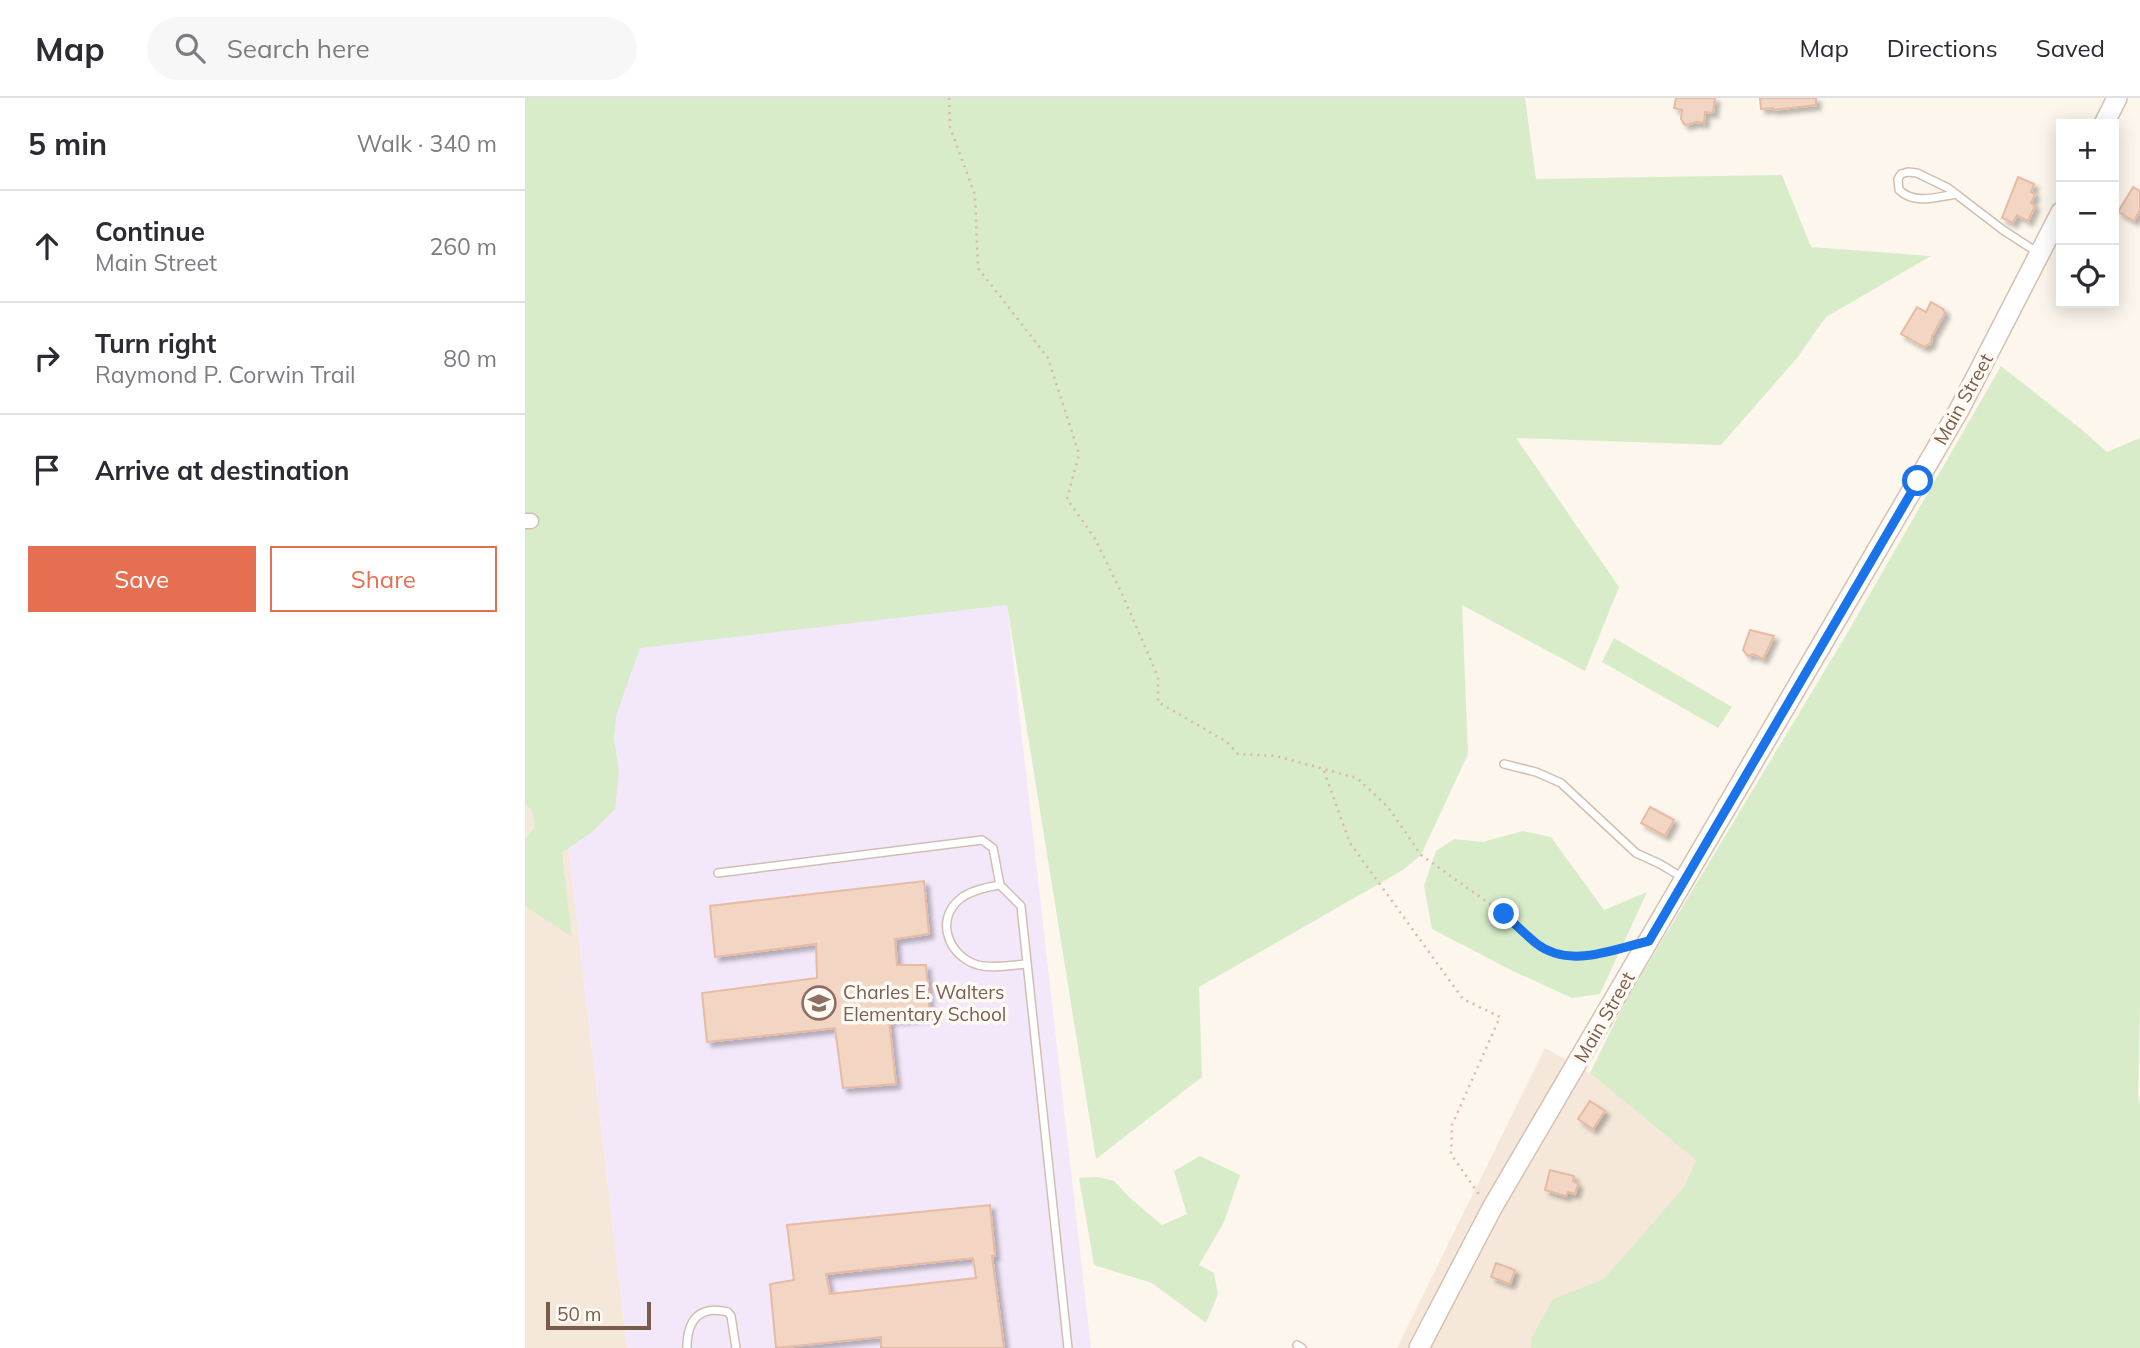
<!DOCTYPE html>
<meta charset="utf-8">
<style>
:root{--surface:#fff;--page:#f7f7f7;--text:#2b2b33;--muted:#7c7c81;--line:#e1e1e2;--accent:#e76f51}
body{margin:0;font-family:Mulish,sans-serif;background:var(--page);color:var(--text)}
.controls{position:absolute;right:21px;top:21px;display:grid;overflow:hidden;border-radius:0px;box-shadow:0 4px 18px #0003}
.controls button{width:63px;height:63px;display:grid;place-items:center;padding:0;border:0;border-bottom:2px solid var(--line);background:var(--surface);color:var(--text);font:35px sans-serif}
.scale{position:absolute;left:21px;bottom:18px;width:105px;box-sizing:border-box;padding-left:7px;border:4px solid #7a5c4d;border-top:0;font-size:19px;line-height:24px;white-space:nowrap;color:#7a5c4d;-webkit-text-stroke:5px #fffaf3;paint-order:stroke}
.stop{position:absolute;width:21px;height:21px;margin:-16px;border:5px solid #1a73e8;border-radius:50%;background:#fff}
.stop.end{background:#1a73e8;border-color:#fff;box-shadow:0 2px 7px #0008}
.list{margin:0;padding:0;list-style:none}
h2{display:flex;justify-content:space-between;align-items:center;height:91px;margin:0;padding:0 28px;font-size:30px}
h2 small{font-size:23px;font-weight:400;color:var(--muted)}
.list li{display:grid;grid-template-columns:46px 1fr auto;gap:21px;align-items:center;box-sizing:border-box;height:112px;padding:0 28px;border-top:2px solid var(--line)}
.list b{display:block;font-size:26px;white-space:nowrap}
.list p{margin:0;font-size:23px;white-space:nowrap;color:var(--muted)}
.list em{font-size:23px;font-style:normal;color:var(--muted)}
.actions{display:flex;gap:14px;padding:21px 28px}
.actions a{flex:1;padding:16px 0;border:2px solid var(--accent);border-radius:0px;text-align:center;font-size:24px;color:var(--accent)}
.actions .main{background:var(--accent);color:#fff}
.icon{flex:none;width:38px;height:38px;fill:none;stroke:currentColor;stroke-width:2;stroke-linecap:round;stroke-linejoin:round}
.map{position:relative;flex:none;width:1615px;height:1250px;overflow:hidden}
header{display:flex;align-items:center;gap:42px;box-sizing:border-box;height:98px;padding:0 35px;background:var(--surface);border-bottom:2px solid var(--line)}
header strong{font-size:33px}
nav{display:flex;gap:38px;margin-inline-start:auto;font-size:24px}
.search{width:490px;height:63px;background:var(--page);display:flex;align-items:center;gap:18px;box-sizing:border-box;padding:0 24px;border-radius:38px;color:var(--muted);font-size:26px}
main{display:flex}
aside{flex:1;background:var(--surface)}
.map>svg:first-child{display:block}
.residential{fill:#f5e8da}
.education{fill:#f3e8fa}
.green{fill:#d8ecc9}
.building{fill:#f3d5c3;stroke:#e6bba3;stroke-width:2;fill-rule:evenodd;filter:url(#shadow)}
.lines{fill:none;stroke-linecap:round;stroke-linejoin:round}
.service-casing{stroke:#d1beb0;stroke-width:10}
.minor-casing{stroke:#d1beb0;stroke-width:17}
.secondary-casing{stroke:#d6c0b0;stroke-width:22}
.path{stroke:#d9b8a5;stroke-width:2.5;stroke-dasharray:2 5;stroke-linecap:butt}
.service{stroke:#fff;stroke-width:7}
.minor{stroke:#fff;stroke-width:14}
.secondary{stroke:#fff;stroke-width:19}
.route{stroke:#1a73e8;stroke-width:9}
.labels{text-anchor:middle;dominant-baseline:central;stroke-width:7;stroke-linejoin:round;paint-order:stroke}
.street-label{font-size:19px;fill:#7a5c4d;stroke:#fffaf3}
.education-label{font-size:19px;fill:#785e54;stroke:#fffaf3;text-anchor:start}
</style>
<header>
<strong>Map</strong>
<div class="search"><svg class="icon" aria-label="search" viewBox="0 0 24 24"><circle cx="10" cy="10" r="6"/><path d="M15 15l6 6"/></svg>Search here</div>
<nav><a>Map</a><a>Directions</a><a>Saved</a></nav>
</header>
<main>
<aside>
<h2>5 min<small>Walk · 340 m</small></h2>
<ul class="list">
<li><svg class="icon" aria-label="ahead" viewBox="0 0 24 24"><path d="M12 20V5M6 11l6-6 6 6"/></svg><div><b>Continue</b><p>Main Street</p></div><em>260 m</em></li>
<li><svg class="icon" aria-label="right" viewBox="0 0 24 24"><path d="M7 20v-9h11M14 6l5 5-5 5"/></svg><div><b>Turn right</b><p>Raymond P. Corwin Trail</p></div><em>80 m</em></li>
<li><svg class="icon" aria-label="arrive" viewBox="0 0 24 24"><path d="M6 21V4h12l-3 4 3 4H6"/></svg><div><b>Arrive at destination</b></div></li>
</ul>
<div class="actions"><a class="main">Save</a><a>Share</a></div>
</aside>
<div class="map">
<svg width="1615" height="1250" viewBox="0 0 1615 1250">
<defs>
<filter id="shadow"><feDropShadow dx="4.5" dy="4.5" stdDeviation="2" flood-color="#0004"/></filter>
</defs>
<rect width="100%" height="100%" fill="#fdf6ec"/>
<g class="residential">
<path d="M0,380L21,560L102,1250H0Z"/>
<path d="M1020,950L1202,1052L1086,1250H872Z"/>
</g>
<path class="education" d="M482,507L566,1250H102L21,560Z"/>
<g class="green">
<path d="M0,0H1000L1011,81L1257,77L1286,149L1406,158L1301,219L1272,260L1196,347L991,340L1094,489L1060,573L937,507L943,656L896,757L878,772L674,889L677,979L571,1061L482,507L115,550L91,618L89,641L94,673L90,711L67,734L37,755L47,839L0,808V741L10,729L7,712L0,706Z"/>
<path d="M1476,268L1556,331L1582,354L1615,340V907L1613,997L1615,1007V1250H1006L1007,1239L1028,1201L1079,1181L1159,1089L1171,1062L1065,975L1100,904L1323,534Z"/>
<path d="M1089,540L1207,609L1193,630L1077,564Z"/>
<path d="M998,733L1026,739L1079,812L1122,794L1075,896L1047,900L988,873L907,831L899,788L911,753L929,741L957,744Z"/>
<path d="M675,1058L715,1077L699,1124L674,1167L689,1175L693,1196L681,1225L627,1185L569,1167L554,1080L573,1079L589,1083L606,1101L637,1127L662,1116L649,1073Z"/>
</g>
<g class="building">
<path d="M1151,0H1190L1188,15L1180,14L1179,25L1172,24L1160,27L1156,21L1157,12L1149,10Z"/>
<path d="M1235,0H1291V7L1248,12V10L1236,11Z"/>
<path d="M1493,79L1509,86L1506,94L1510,96L1506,105L1510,108L1503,123L1492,117L1488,125L1477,120Z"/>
<path d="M1608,89L1615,93V112L1609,123L1593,114Z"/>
<path d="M1406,204L1418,211L1420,215L1407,238L1406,245L1399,249L1376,236L1392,209L1401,214Z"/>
<path d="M1225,532L1249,538L1238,561L1228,556L1223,558L1218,552Z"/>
<path d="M1125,709L1149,722L1140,738L1116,725Z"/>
<path d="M399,783L404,836L370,841L372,867H401L405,919L364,922L371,986L318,990L310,930L182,944L177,895L292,880L291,846L190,859L185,808Z"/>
<path d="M1065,1003L1080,1013L1068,1031L1053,1021Z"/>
<path d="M1025,1072L1049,1078L1048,1083L1053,1086L1050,1096L1043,1094L1041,1098L1020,1092Z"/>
<path d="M465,1107L470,1158H467L479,1250H356V1239L251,1250L245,1186L269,1182L262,1127ZM448,1160L451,1180L305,1196L301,1176Z"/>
<path d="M971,1165L990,1172L985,1186L966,1179Z"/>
</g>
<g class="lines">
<defs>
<g id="service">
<path d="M1431,96C1412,99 1390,107 1374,92L1373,81L1376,76L1383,74L1392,75L1423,90L1478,132L1515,156"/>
<path d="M979,666L1011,674L1036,685L1111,755L1135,766L1160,781"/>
<path d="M193,775L457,742L468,750L475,787L496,808L543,1250"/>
<path d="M475,787C462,789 446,792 435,801C409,822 424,859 453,867C469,871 486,867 502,866"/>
<path d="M772,1247L777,1250"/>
<path d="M162,1250C162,1222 174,1207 203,1214L206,1218L211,1250"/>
</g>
<path id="minor" d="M0,423H6"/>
<g id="secondary">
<path d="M1579,26L1592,0"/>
<path d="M894,1250L967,1110L1434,312L1536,114"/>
</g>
</defs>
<use href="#service" class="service-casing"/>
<use href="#minor" class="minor-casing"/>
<use href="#secondary" class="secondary-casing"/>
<g class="path">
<path d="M424,0L425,29L450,97L453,170L523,260L554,356L542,401L569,439L599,500L633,579V604L702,644L713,656L751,658L832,680L863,709L896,757L979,816L1014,848L1042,858L1082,855L1100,849"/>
<path d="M799,673L825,745L938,901L975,919L927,1027L926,1056L955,1098"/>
</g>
<use href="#service" class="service"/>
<use href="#minor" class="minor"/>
<use href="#secondary" class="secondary"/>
</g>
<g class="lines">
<path class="route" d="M979,816C990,826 1001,837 1012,846C1045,871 1088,851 1124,843L1393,383"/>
</g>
<defs>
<symbol id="school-ring" viewBox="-11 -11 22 22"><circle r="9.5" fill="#fffaf3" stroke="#8d6e63" stroke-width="1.5"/><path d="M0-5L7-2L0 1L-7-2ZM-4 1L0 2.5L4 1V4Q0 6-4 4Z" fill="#8d6e63"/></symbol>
</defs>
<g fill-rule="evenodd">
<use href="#school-ring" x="275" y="886" width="38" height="38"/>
</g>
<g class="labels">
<g class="street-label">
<text transform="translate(1438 301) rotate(-61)">Main Street</text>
<text transform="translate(1079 919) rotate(-60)">Main Street</text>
</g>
<g class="education-label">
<text x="318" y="894">Charles E. Walters<tspan x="318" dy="22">Elementary School</tspan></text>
</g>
</g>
</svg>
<div class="controls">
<button>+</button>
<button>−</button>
<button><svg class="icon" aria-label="locate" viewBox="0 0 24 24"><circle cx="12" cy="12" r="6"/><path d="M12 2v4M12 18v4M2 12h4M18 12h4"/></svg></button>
</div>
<div class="scale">50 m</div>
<div class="stop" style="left:1393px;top:383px"></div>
<div class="stop end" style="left:979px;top:816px"></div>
</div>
</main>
